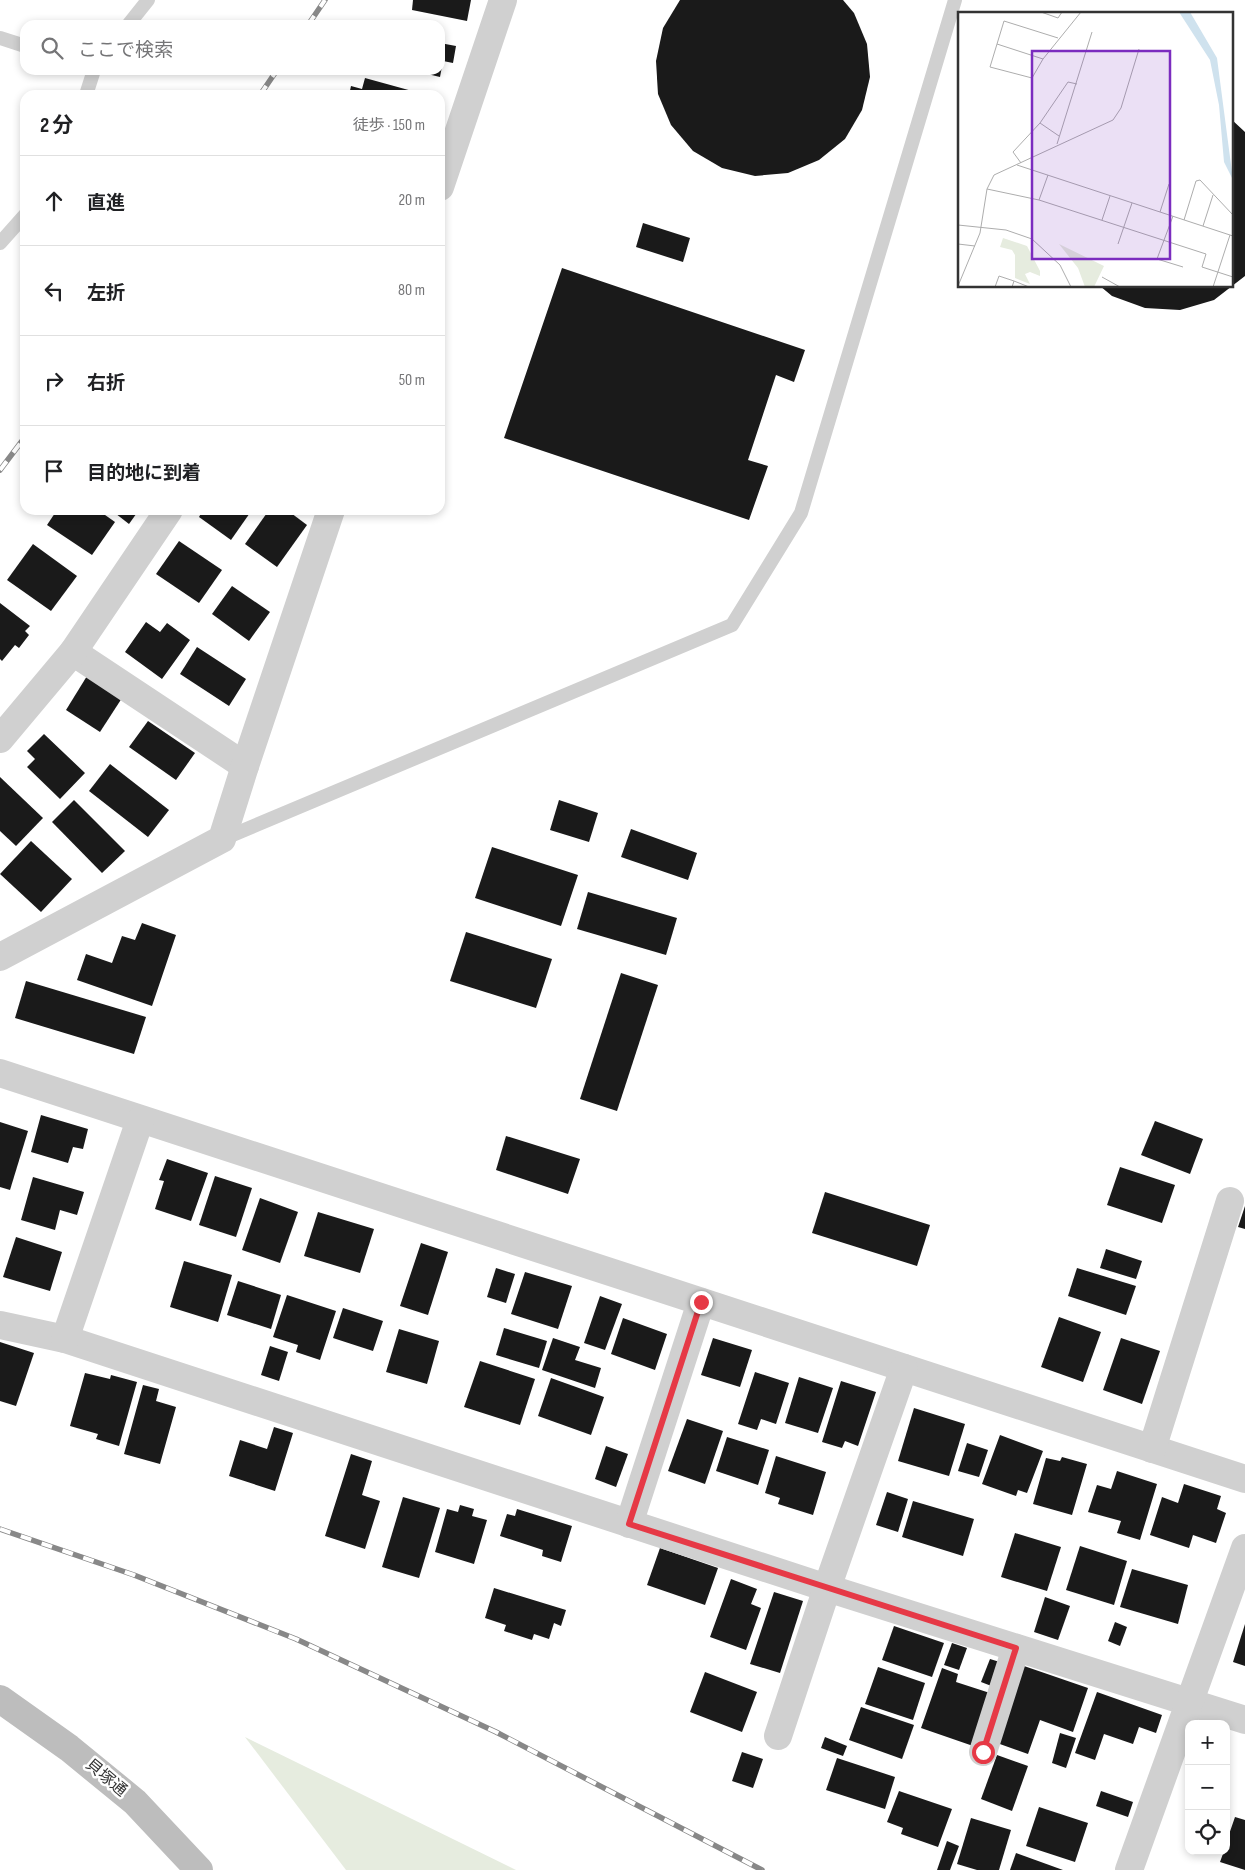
<!DOCTYPE html>
<html lang="ja">
<meta charset="utf-8">
<style>
:root{--surface:#fff;--page:#f2f2f2;--text:#202124;--muted:#757577;--line:#e0e0e0}
body{margin:0;font-family:"Sofia Sans Condensed","Noto Sans JP",sans-serif;background:var(--page);color:var(--text)}
.controls{position:absolute;right:15px;bottom:15px;display:grid;overflow:hidden;border-radius:10px;box-shadow:0 2px 8px #0003}
.controls button{width:45px;height:45px;display:grid;place-items:center;padding:0;border:0;border-bottom:1px solid var(--line);background:var(--surface);color:var(--text);font:25px sans-serif}
.stop{position:absolute;width:15px;height:15px;margin:-11px;border:4px solid #e63946;border-radius:50%;background:#fff}
.stop.end{background:#e63946;border-color:#fff;box-shadow:0 1px 5px #0008}
.list{margin:0;padding:0;list-style:none}
h2{display:flex;justify-content:space-between;align-items:center;height:65px;margin:0;padding:0 20px;font-size:21px}
h2 small{font-size:16px;font-weight:400;color:var(--muted)}
.list li{display:grid;grid-template-columns:32px 1fr auto;gap:15px;align-items:center;box-sizing:border-box;height:90px;padding:0 20px;border-top:1px solid var(--line)}
.list b{display:block;font-size:19px;white-space:nowrap}
.list em{font-size:16px;font-style:normal;color:var(--muted)}
.icon{flex:none;width:28px;height:28px;fill:none;stroke:currentColor;stroke-width:2;stroke-linecap:round;stroke-linejoin:round}
.map{position:relative;flex:none;width:1245px;height:1870px;overflow:hidden}
.search{position:absolute;background:var(--surface);box-shadow:0 2px 8px #0003;left:20px;top:20px;width:425px;height:55px;display:flex;align-items:center;gap:12px;box-sizing:border-box;padding:0 18px;border-radius:15px;color:var(--muted);font-size:19px}
.panel{position:absolute;background:var(--surface);box-shadow:0 2px 8px #0003;left:20px;top:90px;width:425px;height:425px;border-radius:15px}
.map>svg:first-child{display:block}
.green{fill:#e6ecdf}
.building{fill:#1a1a1a}
.lines{fill:none;stroke-linecap:round;stroke-linejoin:round}
.lane{stroke:#d0d0d0;stroke-width:14}
.street{stroke:#d0d0d0;stroke-width:28}
.secondary{stroke:#bdbdbd;stroke-width:28}
.rail-casing{stroke:#888;stroke-width:5.5}
.rail{stroke:#fff;stroke-width:4;stroke-dasharray:11;stroke-linecap:butt}
.route{stroke:#e63946;stroke-width:6}
.labels{text-anchor:middle;dominant-baseline:central;stroke-width:5;stroke-linejoin:round;paint-order:stroke}
.street-label{font-size:16px;fill:#333;stroke:#fff}
.inset-road{fill:none;stroke:#adadad;stroke-width:1}
.view{fill:#7b2cbf;fill-opacity:0.15;stroke:#7b2cbf;stroke-width:2.5}
.inset-edge{fill:none;stroke:#333;stroke-width:2.5}
</style>
<div class="map">
<svg width="1245" height="1870" viewBox="0 0 1245 1870">
<rect width="100%" height="100%" fill="#fff"/>
<path class="green" d="M245,1737L516,1870H346Z"/>
<g class="building">
<path d="M413,0H471L467,21L412,10Z"/>
<path d="M680,0H843L854,13L867,44L870,77L862,110L845,139L819,160L788,173L755,176L722,168L693,151L671,125L658,94L656,61L663,28Z"/>
<path d="M440,43L456,46L453,63L443,61L440,77L415,71L440,70Z"/>
<path d="M365,78L423,94V95H349L351,86L362,89Z"/>
<path d="M1231,119L1245,132V276L1214,300L1180,310L1145,308L1112,296L1100,286H1231Z"/>
<path d="M643,223L690,238L683,262L636,247Z"/>
<path d="M562,268L805,350L794,382L776,375L748,460L768,466L749,520L504,438Z"/>
<path d="M57,510H98L115,522L92,555L47,525Z"/>
<path d="M111,510H139L129,524Z"/>
<path d="M203,510H252L231,540L199,517Z"/>
<path d="M269,510H287L307,525L277,567L245,544Z"/>
<path d="M179,541L222,570L199,603L156,574Z"/>
<path d="M33,544L77,576L51,611L7,580Z"/>
<path d="M232,586L270,612L249,641L212,614Z"/>
<path d="M0,603L30,626L25,631L29,635L19,648L15,645L2,661L0,659Z"/>
<path d="M146,622L160,632L167,623L190,640L162,679L125,652Z"/>
<path d="M197,647L246,679L229,706L180,674Z"/>
<path d="M87,676L122,698L100,732L66,710Z"/>
<path d="M148,721L195,753L176,780L129,747Z"/>
<path d="M44,734L85,773L60,799L27,767L35,759L27,751Z"/>
<path d="M110,764L169,810L148,837L89,791Z"/>
<path d="M0,777L43,818L16,846L0,831Z"/>
<path d="M74,800L125,851L102,873L52,822Z"/>
<path d="M559,800L598,813L589,842L550,830Z"/>
<path d="M631,829L697,853L688,880L621,857Z"/>
<path d="M31,841L72,879L41,912L0,874Z"/>
<path d="M492,847L578,875L561,926L475,898Z"/>
<path d="M588,892L677,918L666,955L577,929Z"/>
<path d="M142,923L176,935L152,1006L77,980L86,954L112,963L122,936L135,940Z"/>
<path d="M466,932L552,959L536,1008L450,981Z"/>
<path d="M621,973L658,985L617,1111L580,1099Z"/>
<path d="M26,981L146,1017L134,1054L15,1018Z"/>
<path d="M41,1115L88,1129L83,1149L73,1147L68,1163L31,1152Z"/>
<path d="M1155,1121L1203,1139L1190,1174L1141,1155Z"/>
<path d="M0,1122L28,1131L10,1190L0,1187Z"/>
<path d="M506,1136L580,1159L568,1194L496,1170Z"/>
<path d="M167,1159L208,1173L191,1221L155,1209L164,1181L159,1180Z"/>
<path d="M1120,1167L1175,1185L1162,1223L1107,1205Z"/>
<path d="M215,1176L252,1188L236,1237L199,1225Z"/>
<path d="M33,1177L84,1192L77,1215L60,1210L55,1230L21,1220Z"/>
<path d="M825,1192L930,1225L917,1266L812,1233Z"/>
<path d="M260,1198L298,1212L280,1263L242,1250Z"/>
<path d="M1245,1206V1229L1238,1227Z"/>
<path d="M318,1212L374,1229L360,1273L304,1256Z"/>
<path d="M16,1237L62,1252L50,1291L3,1277Z"/>
<path d="M421,1243L448,1252L428,1315L400,1306Z"/>
<path d="M1106,1249L1142,1261L1136,1279L1100,1268Z"/>
<path d="M184,1261L232,1275L218,1322L170,1307Z"/>
<path d="M496,1268L515,1274L506,1303L487,1297Z"/>
<path d="M1077,1268L1136,1286L1126,1315L1068,1296Z"/>
<path d="M525,1272L572,1286L558,1329L511,1314Z"/>
<path d="M238,1281L281,1295L271,1329L227,1315Z"/>
<path d="M287,1295L336,1311L320,1360L296,1352L298,1345L273,1337Z"/>
<path d="M600,1296L622,1304L605,1350L584,1343Z"/>
<path d="M343,1308L383,1321L373,1351L333,1338Z"/>
<path d="M1059,1317L1101,1332L1083,1382L1041,1367Z"/>
<path d="M623,1318L667,1334L655,1370L611,1354Z"/>
<path d="M504,1328L547,1341L539,1368L496,1355Z"/>
<path d="M399,1329L439,1341L427,1384L386,1372Z"/>
<path d="M553,1338L580,1347L575,1360L601,1368L595,1388L542,1370Z"/>
<path d="M713,1338L752,1350L740,1387L701,1375Z"/>
<path d="M1121,1338L1160,1351L1142,1404L1103,1390Z"/>
<path d="M0,1342L34,1353L16,1406L0,1401Z"/>
<path d="M270,1346L288,1352L279,1381L261,1375Z"/>
<path d="M480,1361L535,1379L520,1425L464,1407Z"/>
<path d="M755,1372L789,1383L776,1424L761,1419L757,1430L738,1424Z"/>
<path d="M85,1373L110,1379L111,1375L137,1382L119,1446L96,1439L98,1434L70,1426Z"/>
<path d="M799,1377L833,1388L818,1433L785,1423Z"/>
<path d="M551,1378L604,1397L591,1435L538,1416Z"/>
<path d="M841,1381L876,1392L858,1446L845,1441L842,1448L822,1442Z"/>
<path d="M143,1385L159,1389L156,1401L176,1407L160,1464L124,1454Z"/>
<path d="M914,1408L965,1424L949,1476L898,1461Z"/>
<path d="M687,1419L723,1431L705,1484L668,1471Z"/>
<path d="M274,1427L293,1433L275,1491L229,1476L240,1440L267,1449Z"/>
<path d="M1000,1435L1043,1451L1027,1493L1018,1490L1016,1496L982,1484Z"/>
<path d="M727,1437L769,1450L758,1485L716,1471Z"/>
<path d="M967,1443L988,1450L979,1477L958,1471Z"/>
<path d="M606,1446L628,1454L616,1487L595,1479Z"/>
<path d="M351,1454L372,1461L362,1495L380,1501L365,1549L325,1536Z"/>
<path d="M776,1456L826,1472L813,1515L778,1504L780,1498L765,1493Z"/>
<path d="M1062,1457L1087,1464L1072,1515L1033,1504L1046,1458L1060,1461Z"/>
<path d="M1117,1471L1157,1484L1140,1540L1117,1533L1121,1521L1088,1512L1097,1485L1111,1489Z"/>
<path d="M1184,1484L1221,1496L1217,1509L1226,1513L1216,1543L1193,1535L1189,1548L1150,1535L1162,1497L1178,1503Z"/>
<path d="M887,1492L908,1499L898,1532L876,1525Z"/>
<path d="M403,1497L440,1508L419,1578L382,1567Z"/>
<path d="M913,1501L974,1519L963,1556L902,1537Z"/>
<path d="M460,1505L474,1509L472,1516L487,1520L474,1564L435,1552L447,1509L458,1512Z"/>
<path d="M517,1509L572,1526L561,1562L542,1556L543,1550L500,1536L507,1514L515,1516Z"/>
<path d="M1015,1533L1061,1547L1047,1591L1001,1577Z"/>
<path d="M1080,1546L1127,1561L1114,1605L1066,1590Z"/>
<path d="M660,1548L718,1568L705,1605L647,1585Z"/>
<path d="M1132,1569L1188,1585L1178,1624L1120,1607Z"/>
<path d="M731,1579L757,1589L751,1604L761,1608L746,1650L710,1637Z"/>
<path d="M494,1588L566,1610L561,1626L554,1623L549,1639L534,1634L532,1640L504,1631L506,1625L485,1618Z"/>
<path d="M774,1592L803,1601L780,1673L750,1664Z"/>
<path d="M1045,1597L1070,1606L1058,1640L1034,1632Z"/>
<path d="M1115,1622L1127,1627L1120,1646L1108,1641Z"/>
<path d="M1245,1624V1666L1233,1662Z"/>
<path d="M894,1626L944,1643L932,1677L882,1660Z"/>
<path d="M952,1643L967,1648L959,1670L944,1665Z"/>
<path d="M990,1659L1003,1663L994,1687L981,1682Z"/>
<path d="M1024,1666L1088,1688L1073,1732L1040,1720L1028,1754L997,1743Z"/>
<path d="M878,1667L925,1683L913,1720L865,1704Z"/>
<path d="M942,1668L958,1674L956,1682L993,1694L976,1747L921,1728Z"/>
<path d="M705,1672L757,1692L742,1732L690,1712Z"/>
<path d="M1097,1692L1162,1715L1156,1733L1139,1727L1133,1744L1104,1734L1095,1760L1075,1753Z"/>
<path d="M861,1707L914,1725L902,1759L849,1740Z"/>
<path d="M1060,1733L1076,1738L1066,1768L1052,1763Z"/>
<path d="M825,1737L847,1746L843,1756L821,1748Z"/>
<path d="M742,1752L763,1759L753,1788L732,1781Z"/>
<path d="M997,1755L1028,1766L1012,1811L981,1799Z"/>
<path d="M837,1758L895,1777L885,1809L826,1790Z"/>
<path d="M899,1791L952,1809L938,1847L901,1834L903,1828L887,1822Z"/>
<path d="M1101,1791L1133,1802L1128,1817L1096,1806Z"/>
<path d="M1039,1807L1088,1823L1075,1862L1026,1846Z"/>
<path d="M1235,1817L1245,1820V1870L1220,1862L1224,1851H1226V1843Z"/>
<path d="M971,1818L1011,1830L999,1870H977L957,1864Z"/>
<path d="M947,1841L959,1846L950,1870H937Z"/>
<path d="M1016,1853L1063,1870H1010Z"/>
</g>
<g class="lines">
<g class="lane">
<path d="M128,25L148,0"/>
<path d="M0,38L25,46"/>
<path d="M86,95L94,70"/>
<path d="M0,243L25,215"/>
<path d="M223,839L732,625L801,513L955,0"/>
</g>
<g class="street">
<path d="M440,187L503,0"/>
<path d="M73,652L245,766"/>
<path d="M0,739L73,652L169,510"/>
<path d="M0,957L222,839L245,766L331,510"/>
<path d="M0,1073L1245,1479"/>
<path d="M0,1325L65,1339L827,1588L1245,1720"/>
<path d="M65,1339L140,1120"/>
<path d="M1152,1449L1230,1201"/>
<path d="M629,1524L701,1302"/>
<path d="M778,1736L827,1588L904,1368"/>
<path d="M983,1752L1016,1648"/>
<path d="M1129,1870L1245,1548"/>
</g>
<path class="secondary" d="M0,1699L69,1748L135,1802L199,1870"/>
<defs>
<g id="rail">
<path d="M308,25L325,0"/>
<path d="M260,95L277,70"/>
<path d="M0,470L25,437"/>
<path d="M0,1529L134,1575L296,1639L496,1732L762,1870"/>
</g>
</defs>
<use href="#rail" class="rail-casing"/>
<use href="#rail" class="rail"/>
</g>
<g class="lines">
<path class="route" d="M701,1302L629,1524L1016,1648L983,1752"/>
</g>
<g class="labels">
<g class="street-label">
<text transform="translate(106 1778) rotate(40)">貝塚通</text>
</g>
</g>
<g transform="translate(958 12)">
<rect width="275" height="275" fill="#fff"/>
<path d="M45,226L69,234L82,259V264L72,260L67,262L72,272L57,266V243L54,238L42,235ZM101,232L146,254L136,275H127L120,256Z" fill="#e6ecdf"/>
<path d="M221,0H232L259,46L275,168L266,150L261,93L252,48Z" fill="#cfe2ee"/>
<path class="inset-road" d="M83,0L100,6L104,0M39,32L46,9L100,26M85,47L39,32L32,55L74,66L85,47L123,0M82,111L101,124M99,132L134,20M63,151L55,140L82,111L110,70L119,72M59,153L275,224M29,177L81,188L248,242L244,255L275,265M81,188L90,163M202,200L211,172M215,204L199,247L225,255M144,208L152,184M226,208L238,169L242,168L275,203M0,213L48,218L74,227L102,253L113,275M245,214L255,183M0,232L17,234M160,232L174,191M144,265L162,275M56,269L71,275M0,274L22,221L29,177L36,163L155,108L163,96L181,37M37,275L41,264L56,269L54,275M255,275L272,223"/>
<path class="view" d="M74,39H212V247H74Z"/>
<rect width="275" height="275" class="inset-edge"/>
</g>
</svg>
<div class="controls">
<button>+</button>
<button>−</button>
<button><svg class="icon" aria-label="locate" viewBox="0 0 24 24"><circle cx="12" cy="12" r="6"/><path d="M12 2v4M12 18v4M2 12h4M18 12h4"/></svg></button>
</div>
<div class="stop" style="left:983px;top:1752px"></div>
<div class="stop end" style="left:701px;top:1302px"></div>
<div class="search"><svg class="icon" aria-label="search" viewBox="0 0 24 24"><circle cx="10" cy="10" r="6"/><path d="M15 15l6 6"/></svg>ここで検索</div>
<section class="panel">
<h2>2 分<small>徒歩 · 150 m</small></h2>
<ul class="list">
<li><svg class="icon" aria-label="ahead" viewBox="0 0 24 24"><path d="M12 20V5M6 11l6-6 6 6"/></svg><div><b>直進</b></div><em>20 m</em></li>
<li><svg class="icon" aria-label="left" viewBox="0 0 24 24"><path d="M17 20v-9H6M10 6l-5 5 5 5"/></svg><div><b>左折</b></div><em>80 m</em></li>
<li><svg class="icon" aria-label="right" viewBox="0 0 24 24"><path d="M7 20v-9h11M14 6l5 5-5 5"/></svg><div><b>右折</b></div><em>50 m</em></li>
<li><svg class="icon" aria-label="arrive" viewBox="0 0 24 24"><path d="M6 21V4h12l-3 4 3 4H6"/></svg><div><b>目的地に到着</b></div></li>
</ul>
</section>
</div>
